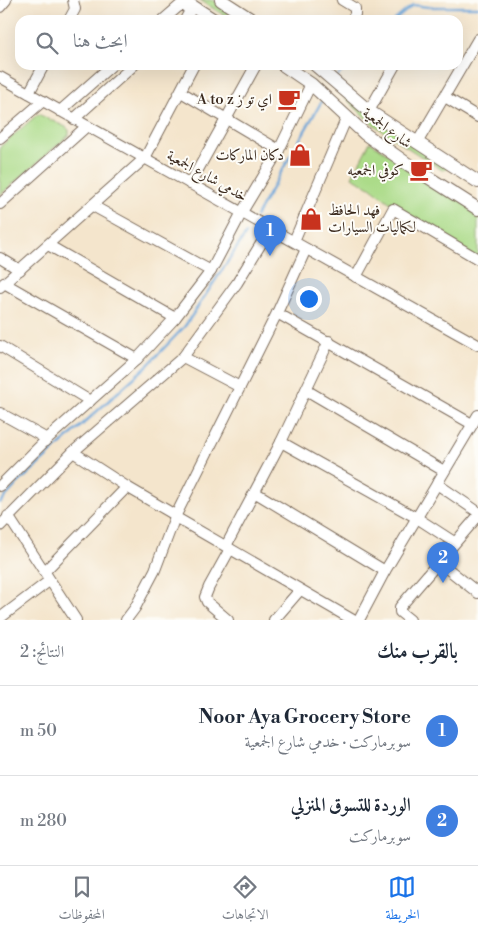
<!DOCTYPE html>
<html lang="ar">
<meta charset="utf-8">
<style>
:root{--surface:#fff;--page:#f2f2f3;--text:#1f2937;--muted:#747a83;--line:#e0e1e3;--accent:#1a73e8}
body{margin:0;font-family:"Libre Bodoni",Amiri,serif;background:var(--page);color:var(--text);direction:rtl}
.you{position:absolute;left:308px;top:298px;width:18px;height:18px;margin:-12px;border:4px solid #fff;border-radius:50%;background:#1a73e8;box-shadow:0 0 0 8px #1a73e833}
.badge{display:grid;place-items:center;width:32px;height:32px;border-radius:50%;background:var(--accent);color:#fff;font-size:16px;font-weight:700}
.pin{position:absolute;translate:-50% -41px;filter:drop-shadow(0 1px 2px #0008)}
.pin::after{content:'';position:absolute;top:26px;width:18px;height:15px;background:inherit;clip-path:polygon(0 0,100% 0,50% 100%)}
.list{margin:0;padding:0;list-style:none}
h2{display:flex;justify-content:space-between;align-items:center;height:65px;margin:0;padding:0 20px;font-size:21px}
h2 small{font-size:16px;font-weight:400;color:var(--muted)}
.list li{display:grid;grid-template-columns:32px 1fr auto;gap:15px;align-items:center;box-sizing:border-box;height:90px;padding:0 20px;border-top:1px solid var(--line)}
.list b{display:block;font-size:19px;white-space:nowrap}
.list p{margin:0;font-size:16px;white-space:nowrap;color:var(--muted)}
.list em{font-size:16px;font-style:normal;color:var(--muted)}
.icon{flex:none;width:28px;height:28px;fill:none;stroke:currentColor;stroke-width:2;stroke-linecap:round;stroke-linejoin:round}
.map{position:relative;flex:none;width:478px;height:620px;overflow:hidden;direction:ltr}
.search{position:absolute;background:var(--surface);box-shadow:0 5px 20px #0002;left:15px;right:15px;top:15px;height:55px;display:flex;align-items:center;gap:12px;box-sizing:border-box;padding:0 18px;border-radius:15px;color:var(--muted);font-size:19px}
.sheet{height:245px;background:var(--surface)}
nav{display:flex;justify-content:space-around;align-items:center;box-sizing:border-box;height:70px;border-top:1px solid var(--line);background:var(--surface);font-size:14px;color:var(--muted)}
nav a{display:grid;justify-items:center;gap:2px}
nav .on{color:var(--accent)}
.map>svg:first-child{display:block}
.green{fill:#acdb89;stroke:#748254}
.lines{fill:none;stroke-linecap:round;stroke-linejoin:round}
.stream{stroke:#67a3d8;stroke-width:2.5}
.minor-casing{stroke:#7c6b5b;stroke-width:12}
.major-casing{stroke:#7c6b5b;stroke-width:14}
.minor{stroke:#fff;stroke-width:10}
.major{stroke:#fff;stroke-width:12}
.labels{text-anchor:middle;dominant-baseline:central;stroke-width:4;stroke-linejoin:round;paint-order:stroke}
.poi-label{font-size:15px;fill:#3b2a1e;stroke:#fdfcf7;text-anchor:end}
.street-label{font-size:15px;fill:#3b2a1e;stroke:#fdfcf7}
</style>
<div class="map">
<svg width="478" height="620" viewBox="0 0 478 620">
<rect width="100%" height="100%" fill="#fdfcf7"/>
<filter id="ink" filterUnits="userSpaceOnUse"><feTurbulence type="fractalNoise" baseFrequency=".02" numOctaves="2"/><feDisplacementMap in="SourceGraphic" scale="10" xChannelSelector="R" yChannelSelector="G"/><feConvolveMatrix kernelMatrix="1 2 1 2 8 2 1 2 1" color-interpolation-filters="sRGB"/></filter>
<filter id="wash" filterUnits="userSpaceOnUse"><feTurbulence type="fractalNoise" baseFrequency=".0096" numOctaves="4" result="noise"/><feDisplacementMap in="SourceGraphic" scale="20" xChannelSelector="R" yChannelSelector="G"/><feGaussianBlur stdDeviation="1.12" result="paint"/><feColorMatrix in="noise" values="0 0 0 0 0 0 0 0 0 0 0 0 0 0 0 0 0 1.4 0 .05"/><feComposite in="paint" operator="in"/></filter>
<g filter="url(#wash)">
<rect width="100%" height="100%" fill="#f4e5cc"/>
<g class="green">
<path d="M200,0H213L228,9V13L225,16Z"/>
<path d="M304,65H313L447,166L446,169L442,170L388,135L368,120L329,82Z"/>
<path d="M38,114L66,127L69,130V135L0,195V147Z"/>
<path d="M370,142L478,211V260L397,208L370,187L352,177Z"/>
</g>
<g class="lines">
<g class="stream">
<path d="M395,20L413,5L428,7H478"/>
<path d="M337,77L348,65"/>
<path d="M256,216L323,99"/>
<path d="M0,503L18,483L149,364L185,326L246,234"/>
</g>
</g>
</g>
<g filter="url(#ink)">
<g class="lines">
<defs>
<g id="minor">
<path d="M342,0L355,8V14L352,20"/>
<path d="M180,6H185L190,11L186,18"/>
<path d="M0,7L6,0"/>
<path d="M69,20L75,9L73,0"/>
<path d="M163,20L185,1"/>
<path d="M0,77L478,345"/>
<path d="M181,92L279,150"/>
<path d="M29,93L44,65"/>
<path d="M445,97L478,117"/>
<path d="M60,111L112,65"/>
<path d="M369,111L395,65"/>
<path d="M74,119L134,65"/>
<path d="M0,138L43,101"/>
<path d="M417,143L478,39"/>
<path d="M190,184L256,65"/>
<path d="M0,204L87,126"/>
<path d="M93,206L211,271"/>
<path d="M294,241L347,117"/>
<path d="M48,245L175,318"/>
<path d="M0,258L20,270"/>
<path d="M356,277L393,209L478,259"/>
<path d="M4,283L137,359"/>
<path d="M0,287L145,158L194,65"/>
<path d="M277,313L472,424"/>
<path d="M0,346L90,401"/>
<path d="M183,357L240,387"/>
<path d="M306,390L444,471"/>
<path d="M0,413L47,439"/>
<path d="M281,442L417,518L454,542"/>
<path d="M73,452L127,487L175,515"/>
<path d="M437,484L478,512"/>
<path d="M0,486L47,439L137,359L175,318L211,271L242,212L279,150L311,84"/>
<path d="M256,493L385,571"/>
<path d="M8,516L76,620"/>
<path d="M175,517L353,620"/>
<path d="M0,526L73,452L183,357L237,283L270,229"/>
<path d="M226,546L281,442L329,341"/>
<path d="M438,561L478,593"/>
<path d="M45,571L127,487"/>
<path d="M0,618L49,581"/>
<path d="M126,620L135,608L155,570L175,517L277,313L306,249"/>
<path d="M228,620L207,602L205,597L209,587L230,549"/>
<path d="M274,620L300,590"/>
<path d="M359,620L385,571L478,415"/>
<path d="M410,620L400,612V607L478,516"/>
</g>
<g id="major">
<path d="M183,0L214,20"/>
<path d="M221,0L252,20"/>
<path d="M283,65L311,84L365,134L409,165L478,209"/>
<path d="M315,65L369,111L478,182"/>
</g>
</defs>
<use href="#minor" class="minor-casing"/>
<use href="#major" class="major-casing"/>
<use href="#minor" class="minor"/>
<use href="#major" class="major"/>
</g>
</g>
<defs>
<symbol id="cafe-bare" viewBox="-9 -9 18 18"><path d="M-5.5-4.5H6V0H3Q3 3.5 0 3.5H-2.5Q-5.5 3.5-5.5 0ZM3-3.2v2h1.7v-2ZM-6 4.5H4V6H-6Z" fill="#c8321e" stroke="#fdfcf7" stroke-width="2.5" paint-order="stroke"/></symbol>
<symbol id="shop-bare" viewBox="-9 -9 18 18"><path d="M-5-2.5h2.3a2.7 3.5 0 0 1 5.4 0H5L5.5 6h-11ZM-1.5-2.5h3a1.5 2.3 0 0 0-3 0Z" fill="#c8321e" stroke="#fdfcf7" stroke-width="2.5" paint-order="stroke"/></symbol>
</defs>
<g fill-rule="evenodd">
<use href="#cafe-bare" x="273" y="83" width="32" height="32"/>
<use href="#shop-bare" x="284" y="139" width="32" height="32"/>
<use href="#cafe-bare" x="405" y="154" width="32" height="32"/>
<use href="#shop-bare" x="295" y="203" width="32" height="32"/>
</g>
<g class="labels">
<g class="poi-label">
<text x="272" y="99">A to z اي تو ز</text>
<text x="284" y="155">دكان الماركات</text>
<text x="404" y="170">كوفي الجمعيه</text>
<text x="328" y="210" text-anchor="start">فهد الحافظ<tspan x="328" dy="17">لكماليات السيارات</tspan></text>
</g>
<g class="street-label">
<text transform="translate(387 128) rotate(37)">شارع الجمعية</text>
<text transform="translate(207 176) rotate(29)">خدمي شارع الجمعية</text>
</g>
</g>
</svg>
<div class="you"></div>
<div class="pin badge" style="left:270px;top:256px;background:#3f7fe0">1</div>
<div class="pin badge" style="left:443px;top:583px;background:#3f7fe0">2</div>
<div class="search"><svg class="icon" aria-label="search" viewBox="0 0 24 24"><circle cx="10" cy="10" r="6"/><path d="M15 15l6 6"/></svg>ابحث هنا</div>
</div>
<section class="sheet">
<h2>بالقرب منك<small>النتائج: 2</small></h2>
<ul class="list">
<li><span class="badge" style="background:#3f7fe0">1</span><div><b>Noor Aya Grocery Store</b><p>سوبرماركت · خدمي شارع الجمعية</p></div><em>50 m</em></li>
<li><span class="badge" style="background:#3f7fe0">2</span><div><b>الوردة للتسوق المنزلي</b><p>سوبرماركت</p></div><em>280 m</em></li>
</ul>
</section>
<nav>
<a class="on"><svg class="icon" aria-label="map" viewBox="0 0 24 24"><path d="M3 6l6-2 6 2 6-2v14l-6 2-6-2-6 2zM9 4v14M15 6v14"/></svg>الخريطة</a>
<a><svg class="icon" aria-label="directions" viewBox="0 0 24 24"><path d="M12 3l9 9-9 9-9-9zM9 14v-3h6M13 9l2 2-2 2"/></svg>الاتجاهات</a>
<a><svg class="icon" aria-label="saved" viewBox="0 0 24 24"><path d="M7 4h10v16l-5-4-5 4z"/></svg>المحفوظات</a>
</nav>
